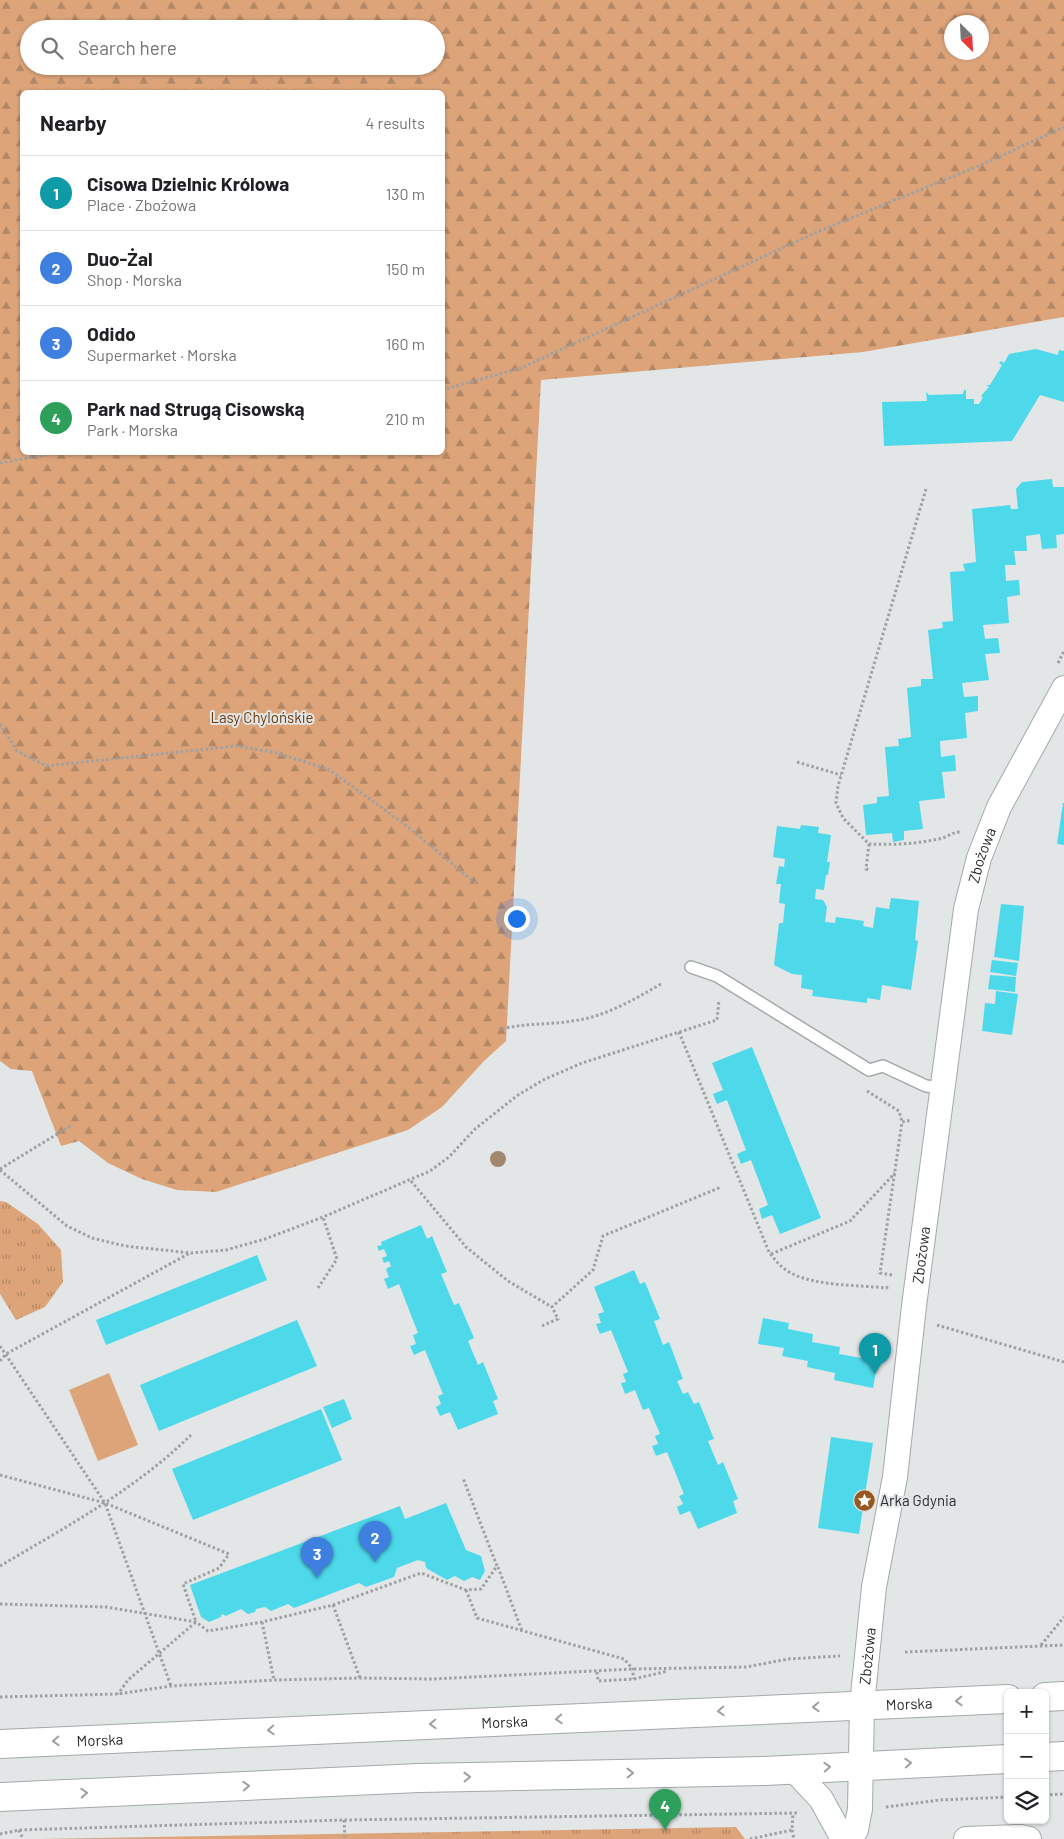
<!DOCTYPE html>
<meta charset="utf-8">
<style>
:root{--surface:#fff;--page:#f2f2f2;--text:#202124;--muted:#757577;--line:#e0e0e0;--accent:#975720}
body{margin:0;font-family:Barlow,sans-serif;background:var(--page);color:var(--text)}
.controls{position:absolute;right:15px;bottom:15px;display:grid;overflow:hidden;border-radius:8px;box-shadow:0 1px 4px #0004}
.controls button{width:45px;height:45px;display:grid;place-items:center;padding:0;border:0;border-bottom:1px solid var(--line);background:var(--surface);color:var(--text);font:25px sans-serif}
.compass{position:absolute;left:944px;top:15px;width:45px;height:45px;border-radius:50%;background:var(--surface);box-shadow:0 1px 4px #0004;rotate:156deg}
.you{position:absolute;left:516px;top:918px;width:18px;height:18px;margin:-12px;border:4px solid #fff;border-radius:50%;background:#1a73e8;box-shadow:0 0 0 8px #1a73e833}
.badge{display:grid;place-items:center;width:32px;height:32px;border-radius:50%;background:var(--accent);color:#fff;font-size:16px;font-weight:700}
.pin{position:absolute;translate:-50% -41px;filter:drop-shadow(0 1px 2px #0008)}
.pin::after{content:'';position:absolute;top:26px;width:18px;height:15px;background:inherit;clip-path:polygon(0 0,100% 0,50% 100%)}
.list{margin:0;padding:0;list-style:none}
h2{display:flex;justify-content:space-between;align-items:center;height:65px;margin:0;padding:0 20px;font-size:21px}
h2 small{font-size:16px;font-weight:400;color:var(--muted)}
.list li{display:grid;grid-template-columns:32px 1fr auto;gap:15px;align-items:center;box-sizing:border-box;height:75px;padding:0 20px;border-top:1px solid var(--line)}
.list b{display:block;font-size:19px;white-space:nowrap}
.list p{margin:0;font-size:16px;white-space:nowrap;color:var(--muted)}
.list em{font-size:16px;font-style:normal;color:var(--muted)}
.icon{flex:none;width:28px;height:28px;fill:none;stroke:currentColor;stroke-width:2;stroke-linecap:round;stroke-linejoin:round}
.map{position:relative;flex:none;width:1064px;height:1839px;overflow:hidden}
.search{position:absolute;background:var(--surface);box-shadow:0 1px 4px #0004;left:20px;top:20px;width:425px;height:55px;display:flex;align-items:center;gap:12px;box-sizing:border-box;padding:0 18px;border-radius:28px;color:var(--muted);font-size:19px}
.panel{position:absolute;background:var(--surface);box-shadow:0 1px 4px #0004;left:20px;top:90px;width:425px;height:365px;border-radius:8px}
.map>svg:first-child{display:block}
.grass{fill:#dda47a}
.forest{fill:url(#forest-firs);fill-rule:evenodd}
.park{fill:url(#park-tufts)}
.building{fill:#4dd9ea}
.lines{fill:none;stroke-linecap:round;stroke-linejoin:round}
.lane-casing{stroke:#a3a8a8;stroke-width:14}
.street-casing{stroke:#a3a8a8;stroke-width:26}
.primary-casing{stroke:#a3a8a8;stroke-width:30}
.path{stroke:#9ea1a2;stroke-width:3;stroke-dasharray:2.5 2.5;stroke-linecap:butt}
.lane{stroke:#fff;stroke-width:11}
.street{stroke:#fff;stroke-width:24}
.primary{stroke:#fff;stroke-width:28}
.tree{fill:#a1876d}
.oneway{stroke:#9f9fa0}
.labels{text-anchor:middle;dominant-baseline:central;stroke-width:4;stroke-linejoin:round;paint-order:stroke}
.park-label{font-size:15px;fill:#6b390a;stroke:#e2e6e7}
.street-label{font-size:15px;fill:#292a2b;stroke:#e2e6e7}
.poi-label{font-size:15px;fill:#292a2b;stroke:#e2e6e7;text-anchor:start}
</style>
<div class="map">
<svg width="1064" height="1839" viewBox="0 0 1064 1839">
<defs>
<pattern id="forest-firs" width="22" height="20" patternUnits="userSpaceOnUse" patternTransform="scale(1.25)"><rect width="22" height="20" fill="#dda47a"/><path d="M5 1l3.5 6h-7zM16 11l3.5 6h-7z" fill="#b38664"/></pattern>
<pattern id="park-tufts" width="24" height="20" patternUnits="userSpaceOnUse" patternTransform="scale(1.25)"><rect width="24" height="20" fill="#dda47a"/><path d="M3 7l-1-3M5 7V3M7 7l1-3M15 17l-1-3M17 17v-4M19 17l1-3" fill="none" stroke="#b38664"/></pattern>
</defs>
<rect width="100%" height="100%" fill="#e2e6e7"/>
<path class="grass" d="M109,1373L138,1445L98,1461L69,1390Z"/>
<path class="forest" d="M0,0H1064V317L863,352L541,380L506,1041L484,1061L442,1107L408,1130L216,1192L177,1190L142,1179L108,1163L79,1141L61,1146L32,1071L11,1069L0,1061ZM952,22H982V52H952ZM29,29H436V66H29ZM22,92H442V452H22Z"/>
<g class="park">
<path d="M0,1201L6,1202L38,1224L61,1250L63,1282L45,1307L16,1320L0,1294Z"/>
<path d="M736,1827L745,1839H37Z"/>
</g>
<g class="building">
<path d="M1036,349L1058,355L1059,350L1064,351V402L1040,395L1012,441L884,446L882,402L927,401L926,392L929,395L963,394L964,390H966V399H974V404H979L983,397L981,396L989,387L986,385H990L1002,365L999,363L1001,361L1004,363L1009,354Z"/>
<path d="M1052,479L1053,487H1064V534L1056,535L1057,548L1042,549L1040,534L1026,536L1027,551H1014L1016,565H1005L1006,581L1019,580L1020,595L1007,597L1009,623L983,625L985,639L998,638L1000,653L985,654L989,680L962,683L964,697L978,696V711L965,713L967,738L940,741L941,757L955,755L956,771L942,772L945,798L919,801L923,829L904,831V840L893,842L892,833L866,835L863,805L877,803V797L889,796L885,747L899,746L898,739L911,737L907,688L921,686V679H933L928,630L943,628L942,622L953,621L950,572L965,571L963,564L976,562L972,509L1010,505L1011,509H1018L1016,489L1022,482Z"/>
<path d="M1063,803H1064V845L1057,844Z"/>
<path d="M801,825L819,827L818,833L831,835L827,862H830L828,875H826L824,890L816,889L815,899L823,900L827,907L825,922L835,923L836,917L864,921L863,926L873,928L876,907L889,909L891,898L919,901L915,940L918,941L911,990L882,985L880,1000L867,998V1003L812,996L813,990L801,988L802,975L792,974L774,965L779,923H783L785,904L779,903L781,884H776L779,866L784,867L785,859L773,857L777,826L800,829Z"/>
<path d="M1001,904L1024,906L1019,961L994,957Z"/>
<path d="M992,960L1018,963L1016,976L990,972Z"/>
<path d="M990,975L1016,977L1015,992L988,989Z"/>
<path d="M996,991L1018,994L1012,1035L982,1031L985,1003L995,1004Z"/>
<path d="M752,1047L821,1218L780,1234L772,1215L762,1219L759,1209L768,1205L751,1160L741,1164L737,1154L746,1150L727,1100L717,1104L713,1094L723,1090L712,1063Z"/>
<path d="M421,1225L427,1239L432,1236L447,1272L441,1274L454,1305L459,1303L474,1338L468,1341L478,1365L483,1362L498,1399L493,1401L498,1414L458,1430L450,1412L440,1416L436,1407L441,1404L438,1396L443,1394L425,1350L414,1355L410,1346L416,1344L413,1335L418,1333L399,1284L388,1289L384,1279L389,1277L386,1269L391,1266L389,1261L384,1263L382,1258L387,1256L384,1249L379,1251L377,1246L382,1245L381,1242Z"/>
<path d="M257,1255L267,1280L106,1345L96,1320Z"/>
<path d="M634,1270L640,1284L645,1282L660,1319L654,1321L663,1345L669,1342L683,1379L677,1381L683,1394L688,1392L694,1404L699,1402L714,1439L708,1441L718,1465L723,1462L738,1499L733,1501L737,1513L698,1529L690,1511L680,1515L677,1507L683,1504L679,1496L684,1494L667,1452L656,1456L652,1446L658,1444L655,1436L660,1434L649,1408L643,1410L635,1390L625,1394L621,1383L626,1382L623,1374L628,1372L611,1330L600,1334L596,1324L601,1323L598,1314L604,1312L594,1287Z"/>
<path d="M763,1318L789,1323L788,1329L813,1334L812,1342L840,1347L839,1354L878,1361L873,1388L834,1380L835,1373L807,1367L808,1361L782,1356L784,1348L758,1344Z"/>
<path d="M297,1320L317,1366L159,1431L140,1385Z"/>
<path d="M344,1399L352,1419L332,1428L323,1407Z"/>
<path d="M321,1409L342,1460L193,1520L172,1469Z"/>
<path d="M831,1437L873,1443L859,1534L818,1528Z"/>
<path d="M446,1503L466,1550L481,1556L485,1571L480,1580L472,1577L464,1581L455,1576L447,1580L426,1568L425,1562L418,1560L397,1568L394,1577L366,1587L359,1583L294,1608L288,1604L271,1611L265,1607L256,1609L255,1612L248,1614L241,1609L226,1616L222,1614L221,1617L209,1622L201,1617L190,1585L400,1506L405,1519Z"/>
</g>
<g class="lines">
<defs>
<path id="lane" d="M691,967L717,976L869,1070L883,1066L926,1086L944,1088"/>
<g id="street">
<path d="M793,1769L821,1799L843,1839"/>
<path id="s1" d="M849,1839L856,1830L860,1809L862,1705L874,1587L895,1477L914,1306L966,909L979,858L999,807L1064,688"/>
<path d="M966,1839L1021,1837L1029,1839"/>
</g>
<g id="primary">
<path d="M1045,1697L1064,1696"/>
<path id="s2" d="M0,1744L1008,1699"/>
<path d="M1045,1757L1064,1756"/>
<path d="M0,1797L419,1778L765,1771L1008,1759"/>
</g>
</defs>
<use href="#lane" class="lane-casing"/>
<use href="#street" class="street-casing"/>
<use href="#primary" class="primary-casing"/>
<g class="path">
<path d="M442,390L521,368L817,232L981,165L1064,127"/>
<path d="M0,463L61,452"/>
<path d="M926,489L838,786L836,803L843,818L869,844C892,845 916,844 938,839C947,838 951,832 961,832"/>
<path d="M1058,663L1064,651"/>
<path d="M0,724L17,751L46,766L236,746L273,752L328,769L403,823L478,885"/>
<path d="M797,762L841,775"/>
<path d="M869,844L866,869L869,870"/>
<path d="M502,1029C525,1023 548,1025 572,1021C605,1017 633,1000 661,984"/>
<path d="M679,1032L769,1252C775,1260 781,1268 791,1273C815,1286 858,1285 886,1288L890,1286"/>
<path d="M867,1091L899,1111L902,1122"/>
<path d="M0,1169L72,1125"/>
<path d="M0,1170L67,1226L92,1238L125,1246L191,1253L226,1250L265,1239L323,1217L430,1171L449,1157L475,1129L518,1095L545,1079L582,1063L717,1020L719,1000"/>
<path d="M411,1181L466,1247L508,1281L552,1307"/>
<path d="M771,1254L850,1221L895,1173"/>
<path d="M892,1275L880,1273L902,1122L912,1120"/>
<path d="M318,1288L337,1259L323,1217"/>
<path d="M937,1325L1064,1362"/>
<path d="M542,1326L558,1319L552,1307L593,1270L603,1236L721,1187"/>
<path d="M0,1346L105,1503L171,1686"/>
<path d="M0,1361L6,1354L190,1253"/>
<path d="M0,1475L105,1503L229,1554L219,1568L183,1584L196,1622L128,1680L118,1694"/>
<path d="M0,1566C66,1527 136,1489 191,1435"/>
<path d="M498,1567L522,1631"/>
<path d="M466,1590L477,1618L624,1659L633,1669V1679"/>
<path d="M0,1604L106,1607L196,1622L208,1631L262,1622L333,1605L421,1573L466,1590L481,1589L497,1566L463,1478"/>
<path d="M333,1605L360,1678"/>
<path d="M262,1622L274,1680"/>
<path d="M1041,1645L1064,1617"/>
<path d="M905,1652L1064,1645"/>
<path d="M597,1672L598,1681L634,1679L668,1671"/>
<path d="M0,1697L118,1694L171,1686L274,1680L360,1678L432,1679L633,1669L746,1667L788,1659L840,1656"/>
<path d="M1045,1795L1064,1794"/>
<path d="M886,1807L940,1800L1008,1797"/>
<path d="M344,1820L345,1839"/>
<path d="M19,1830L23,1839"/>
<path d="M792,1830L794,1839"/>
<path d="M0,1834L19,1830L344,1820L798,1813"/>
<path d="M750,1839L792,1830L793,1813"/>
</g>
<use href="#lane" class="lane"/>
<use href="#street" class="street"/>
<use href="#primary" class="primary"/>
</g>
<circle class="tree" cx="498" cy="1159" r="8"/>
<defs><path id="oneway-chevron" d="M-2-3.5L2.5 0L-2 3.5" fill="none" stroke-width="1.6" stroke-linecap="round" stroke-linejoin="round" transform="scale(1.25)"/></defs>
<g class="oneway">
<use href="#oneway-chevron" transform="translate(959 1701) rotate(178)"/>
<use href="#oneway-chevron" transform="translate(816 1707) rotate(178)"/>
<use href="#oneway-chevron" transform="translate(721 1711) rotate(177)"/>
<use href="#oneway-chevron" transform="translate(559 1719) rotate(177)"/>
<use href="#oneway-chevron" transform="translate(433 1724) rotate(178)"/>
<use href="#oneway-chevron" transform="translate(271 1730) rotate(177)"/>
<use href="#oneway-chevron" transform="translate(56 1741) rotate(177)"/>
<use href="#oneway-chevron" transform="translate(908 1763) rotate(-3)"/>
<use href="#oneway-chevron" transform="translate(827 1767) rotate(-3)"/>
<use href="#oneway-chevron" transform="translate(630 1773) rotate(-1)"/>
<use href="#oneway-chevron" transform="translate(467 1777) rotate(-1)"/>
<use href="#oneway-chevron" transform="translate(246 1786) rotate(-3)"/>
<use href="#oneway-chevron" transform="translate(84 1793) rotate(-3)"/>
</g>
<defs>
<symbol id="sight-disc" viewBox="-11 -11 22 22"><circle r="9.5" fill="#975720" stroke="#e2e6e7"/><path d="M0-6L1.8-2.2L6-1.7L2.9 1.2L3.7 5.4L0 3.3L-3.7 5.4L-2.9 1.2L-6-1.7L-1.8-2.2Z" fill="#fff"/></symbol>
</defs>
<g fill-rule="evenodd">
<use href="#sight-disc" x="852" y="1488" width="25" height="25"/>
</g>
<g class="labels">
<g class="park-label">
<text x="262" y="717">Lasy Chylońskie</text>
</g>
<g class="street-label">
<text stroke="none"><textPath href="#s1" startOffset="996">Zbożowa</textPath></text>
<text stroke="none"><textPath href="#s1" startOffset="591">Zbożowa</textPath></text>
<text stroke="none"><textPath href="#s1" startOffset="186">Zbożowa</textPath></text>
<text stroke="none"><textPath href="#s2" startOffset="910">Morska</textPath></text>
<text stroke="none"><textPath href="#s2" startOffset="505">Morska</textPath></text>
<text stroke="none"><textPath href="#s2" startOffset="100">Morska</textPath></text>
</g>
<g class="poi-label">
<text x="880" y="1500">Arka Gdynia</text>
</g>
</g>
</svg>
<div class="controls">
<button>+</button>
<button>−</button>
<button><svg class="icon" aria-label="layers" viewBox="0 0 24 24"><path d="M12 4l9 5-9 5-9-5zM3 14l9 5 9-5"/></svg></button>
</div>
<svg class="compass" viewBox="-18 -18 36 36"><path d="M0-13l5 13h-10z" fill="#e53935"/><path d="M0 13l5-13h-10z" fill="#757577"/></svg>
<div class="you"></div>
<div class="pin badge" style="left:875px;top:1374px;background:#0f9aa8">1</div>
<div class="pin badge" style="left:375px;top:1562px;background:#3f7fe0">2</div>
<div class="pin badge" style="left:317px;top:1578px;background:#3f7fe0">3</div>
<div class="pin badge" style="left:665px;top:1830px;background:#2e9e5b">4</div>
<div class="search"><svg class="icon" aria-label="search" viewBox="0 0 24 24"><circle cx="10" cy="10" r="6"/><path d="M15 15l6 6"/></svg>Search here</div>
<section class="panel">
<h2>Nearby<small>4 results</small></h2>
<ul class="list">
<li><span class="badge" style="background:#0f9aa8">1</span><div><b>Cisowa Dzielnic Królowa</b><p>Place · Zbożowa</p></div><em>130 m</em></li>
<li><span class="badge" style="background:#3f7fe0">2</span><div><b>Duo-Żal</b><p>Shop · Morska</p></div><em>150 m</em></li>
<li><span class="badge" style="background:#3f7fe0">3</span><div><b>Odido</b><p>Supermarket · Morska</p></div><em>160 m</em></li>
<li><span class="badge" style="background:#2e9e5b">4</span><div><b>Park nad Strugą Cisowską</b><p>Park · Morska</p></div><em>210 m</em></li>
</ul>
</section>
</div>
